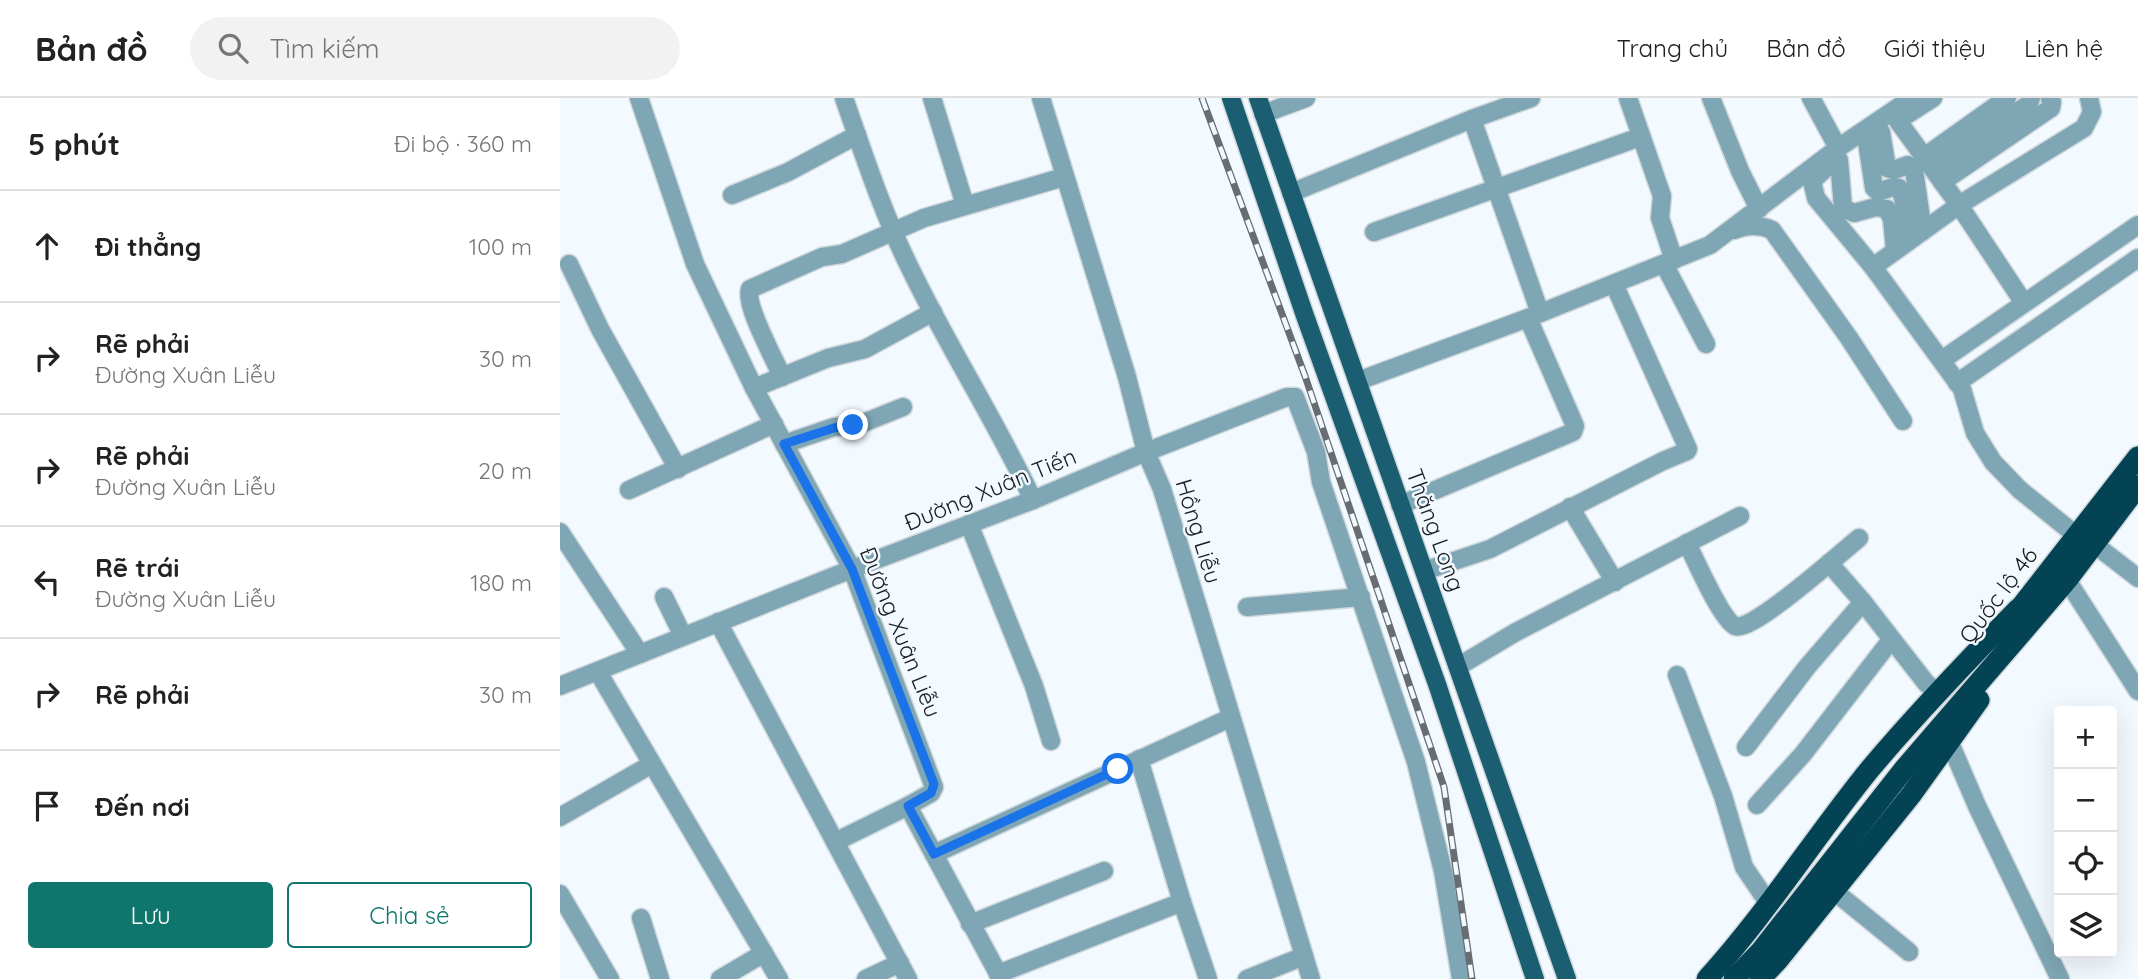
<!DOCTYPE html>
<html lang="vi">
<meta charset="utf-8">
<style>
:root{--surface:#fff;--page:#f2f2f2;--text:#222;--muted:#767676;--line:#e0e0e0;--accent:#0f766e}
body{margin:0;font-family:Quicksand,sans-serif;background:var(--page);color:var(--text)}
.controls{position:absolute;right:21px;bottom:21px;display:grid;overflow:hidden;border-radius:7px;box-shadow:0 7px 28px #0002}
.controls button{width:63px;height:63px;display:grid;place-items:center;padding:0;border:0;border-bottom:2px solid var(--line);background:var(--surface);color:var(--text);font:35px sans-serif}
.stop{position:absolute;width:21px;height:21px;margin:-16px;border:5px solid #1a73e8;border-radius:50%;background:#fff}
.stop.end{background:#1a73e8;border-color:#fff;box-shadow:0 2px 7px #0008}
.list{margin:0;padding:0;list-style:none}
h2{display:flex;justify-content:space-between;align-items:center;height:91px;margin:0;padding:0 28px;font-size:30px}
h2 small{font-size:23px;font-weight:400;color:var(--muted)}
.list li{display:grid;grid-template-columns:46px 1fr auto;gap:21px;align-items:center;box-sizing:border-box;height:112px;padding:0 28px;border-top:2px solid var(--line)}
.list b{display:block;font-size:26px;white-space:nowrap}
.list p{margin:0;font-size:23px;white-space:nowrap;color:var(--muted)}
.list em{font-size:23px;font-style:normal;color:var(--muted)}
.actions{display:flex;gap:14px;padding:21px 28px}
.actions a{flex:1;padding:16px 0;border:2px solid var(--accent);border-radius:7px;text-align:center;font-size:24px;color:var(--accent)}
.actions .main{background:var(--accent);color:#fff}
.icon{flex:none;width:38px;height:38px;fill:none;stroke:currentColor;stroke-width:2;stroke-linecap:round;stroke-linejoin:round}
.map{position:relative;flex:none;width:1578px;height:881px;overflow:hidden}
header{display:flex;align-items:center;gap:42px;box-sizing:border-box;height:98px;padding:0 35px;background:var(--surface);border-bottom:2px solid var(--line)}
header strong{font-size:33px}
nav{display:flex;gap:38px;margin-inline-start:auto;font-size:24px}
.search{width:490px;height:63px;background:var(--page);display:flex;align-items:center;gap:18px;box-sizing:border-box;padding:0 24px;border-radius:38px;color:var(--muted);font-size:26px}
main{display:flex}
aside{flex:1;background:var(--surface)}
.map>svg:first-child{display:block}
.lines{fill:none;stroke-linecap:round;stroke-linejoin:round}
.minor-casing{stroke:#d0d7db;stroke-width:21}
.major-casing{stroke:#d0d7db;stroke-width:21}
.highway-casing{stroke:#d0d7db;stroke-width:24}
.minor{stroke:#7ea6b4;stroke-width:18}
.major{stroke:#1b5e72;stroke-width:18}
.highway{stroke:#044354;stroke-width:21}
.rail-casing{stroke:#676d71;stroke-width:7}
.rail{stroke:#f3faff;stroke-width:4.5;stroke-dasharray:13;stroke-linecap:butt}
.route{stroke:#1a73e8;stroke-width:9}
.labels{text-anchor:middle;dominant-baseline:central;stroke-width:5;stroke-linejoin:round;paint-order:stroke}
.street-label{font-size:23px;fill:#181d21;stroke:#f3faff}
</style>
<header>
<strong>Bản đồ</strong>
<div class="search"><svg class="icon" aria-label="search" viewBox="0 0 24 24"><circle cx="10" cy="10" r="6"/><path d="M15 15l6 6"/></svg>Tìm kiếm</div>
<nav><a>Trang chủ</a><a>Bản đồ</a><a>Giới thiệu</a><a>Liên hệ</a></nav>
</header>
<main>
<aside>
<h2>5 phút<small>Đi bộ · 360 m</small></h2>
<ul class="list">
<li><svg class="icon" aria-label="ahead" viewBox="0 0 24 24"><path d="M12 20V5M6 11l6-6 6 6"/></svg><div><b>Đi thẳng</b></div><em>100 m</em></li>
<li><svg class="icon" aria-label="right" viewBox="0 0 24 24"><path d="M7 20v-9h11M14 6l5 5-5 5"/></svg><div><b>Rẽ phải</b><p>Đường Xuân Liễu</p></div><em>30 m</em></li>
<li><svg class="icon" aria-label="right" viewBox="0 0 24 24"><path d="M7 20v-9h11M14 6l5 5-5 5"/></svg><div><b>Rẽ phải</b><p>Đường Xuân Liễu</p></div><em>20 m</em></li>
<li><svg class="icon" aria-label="left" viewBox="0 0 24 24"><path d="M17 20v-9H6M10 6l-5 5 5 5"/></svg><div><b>Rẽ trái</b><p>Đường Xuân Liễu</p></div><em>180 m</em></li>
<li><svg class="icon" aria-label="right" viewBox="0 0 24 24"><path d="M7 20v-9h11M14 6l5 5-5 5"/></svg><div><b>Rẽ phải</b></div><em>30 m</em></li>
<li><svg class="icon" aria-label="arrive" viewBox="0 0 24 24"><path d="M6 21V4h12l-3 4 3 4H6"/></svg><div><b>Đến nơi</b></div></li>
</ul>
<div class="actions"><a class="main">Lưu</a><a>Chia sẻ</a></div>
</aside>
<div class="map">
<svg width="1578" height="881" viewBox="0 0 1578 881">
<rect width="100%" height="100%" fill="#f3faff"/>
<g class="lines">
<defs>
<g id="minor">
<path d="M79,0L135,166L194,290L292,471L374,689L371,695L348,708L441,881"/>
<path d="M284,0C304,57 323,116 350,170C388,249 436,323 473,402"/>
<path d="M372,0L405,107"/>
<path d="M481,0L567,279L586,354L602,391L751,881"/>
<path d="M1068,0L1102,98L1100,120L1114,162"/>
<path d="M1151,0L1180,73L1199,111"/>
<path d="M1251,0L1278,50"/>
<path d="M703,16L746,0"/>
<path d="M1342,20L1373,0"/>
<path d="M912,21L980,215"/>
<path d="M1338,23L1399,107L1464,205"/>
<path d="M1321,34L1327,70L1334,72L1348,67L1354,72L1363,133"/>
<path d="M1307,44L1314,90L1318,94L1333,89L1339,90L1343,99L1349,143"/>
<path d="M1364,59L1447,0"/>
<path d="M1279,62L1283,110L1294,115L1316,109L1327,111L1332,121L1335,153"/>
<path d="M1266,70L1252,83L1256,100L1313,169"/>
<path d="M1373,71L1469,6L1471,0"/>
<path d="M1382,84L1491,10L1492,4L1490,0"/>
<path d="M731,95L912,21L971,0"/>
<path d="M172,97L228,74L297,37"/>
<path d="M1174,132C1187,127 1199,126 1212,132L1289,240L1343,323"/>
<path d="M814,134L1080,39"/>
<path d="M9,166L40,231L118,371"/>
<path d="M1104,166L1146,246"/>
<path d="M1382,262L1578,127"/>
<path d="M222,279C215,261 184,207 190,191L262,159L282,156L364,120L504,79"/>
<path d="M798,283L968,220L1150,147L1278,50L1352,0"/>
<path d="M1397,285L1578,160"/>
<path d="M194,290L268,260L305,251L373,214"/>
<path d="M224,346L274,329L298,327L343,309"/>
<path d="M69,392L214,326"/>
<path d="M840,407L1013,334L1015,328L1012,321L968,220"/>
<path d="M1010,409L1055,484"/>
<path d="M409,426L474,588L491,643"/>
<path d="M0,434L80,556"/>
<path d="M1517,438L1460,392L1433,364L1415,335L1402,291L1313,169L1399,107L1524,30L1532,14L1529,0"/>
<path d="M1127,445C1135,461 1161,521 1175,528C1189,537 1283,453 1299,440"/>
<path d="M1534,446L1578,480"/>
<path d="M1269,465L1303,504L1366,585L1377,594"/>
<path d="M864,473L930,451L1103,363L1127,353L1128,351L1054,186"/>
<path d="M1507,482L1578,593"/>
<path d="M104,499L123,538"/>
<path d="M687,509L801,499"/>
<path d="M158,524L348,881"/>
<path d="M899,568L956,534L1180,418"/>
<path d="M38,574L219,881"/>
<path d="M1117,577L1163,698L1184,769L1209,806"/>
<path d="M0,588L292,471L473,402L586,354L727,299H735L756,354L761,384L856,664L883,773L901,881"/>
<path d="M1390,645L1417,708L1500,881"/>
<path d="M1186,649L1247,569L1303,504"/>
<path d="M579,661L622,804L648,881"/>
<path d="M1197,707L1243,656L1331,542"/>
<path d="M0,719L92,666"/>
<path d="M275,744L348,708"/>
<path d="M374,756L670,620"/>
<path d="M1274,793L1349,854"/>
<path d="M0,796L50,881"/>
<path d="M81,820L100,881"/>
<path d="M410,826L544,773"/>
<path d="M438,876L622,804"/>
<path d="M160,881L204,855"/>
<path d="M306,881L340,865"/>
<path d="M687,881L744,858"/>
</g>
<g id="major">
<path d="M671,0L744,215L877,586L975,881"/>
<path d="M698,0L1007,881"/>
</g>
<g id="highway">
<path d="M1450,523L1578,359"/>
<path d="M1147,881C1207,815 1254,740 1310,671C1357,615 1407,563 1458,511"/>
<path d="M1174,881L1201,853L1345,670L1507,482L1578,388"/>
<path d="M1200,881L1218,862L1351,697L1419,602"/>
</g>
</defs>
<use href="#minor" class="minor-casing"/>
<use href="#major" class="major-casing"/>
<use href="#highway" class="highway-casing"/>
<use href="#minor" class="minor"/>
<use href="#major" class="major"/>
<use href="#highway" class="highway"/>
<defs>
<path id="rail" d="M642,0L745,278L884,689L912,881"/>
</defs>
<use href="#rail" class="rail-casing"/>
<use href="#rail" class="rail"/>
</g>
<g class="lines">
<path class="route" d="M293,327L274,330L224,346L292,471L374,686L371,695L348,708L374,756L558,671"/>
</g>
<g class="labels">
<g class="street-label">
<text transform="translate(430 391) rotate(-22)">Đường Xuân Tiến</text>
<text transform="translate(876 432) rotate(70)">Thăng Long</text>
<text transform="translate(639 433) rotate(73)">Hồng Liễu</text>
<text transform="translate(1438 497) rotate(-53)">Quốc lộ 46</text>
<text transform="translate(341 534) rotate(68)">Đường Xuân Liễu</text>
</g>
</g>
</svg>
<div class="controls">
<button>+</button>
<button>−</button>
<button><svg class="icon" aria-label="locate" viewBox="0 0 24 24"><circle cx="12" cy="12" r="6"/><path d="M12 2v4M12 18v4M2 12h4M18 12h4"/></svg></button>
<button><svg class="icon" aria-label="layers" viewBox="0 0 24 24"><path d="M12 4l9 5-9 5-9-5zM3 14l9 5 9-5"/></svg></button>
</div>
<div class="stop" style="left:558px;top:671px"></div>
<div class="stop end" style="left:293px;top:327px"></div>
</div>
</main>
